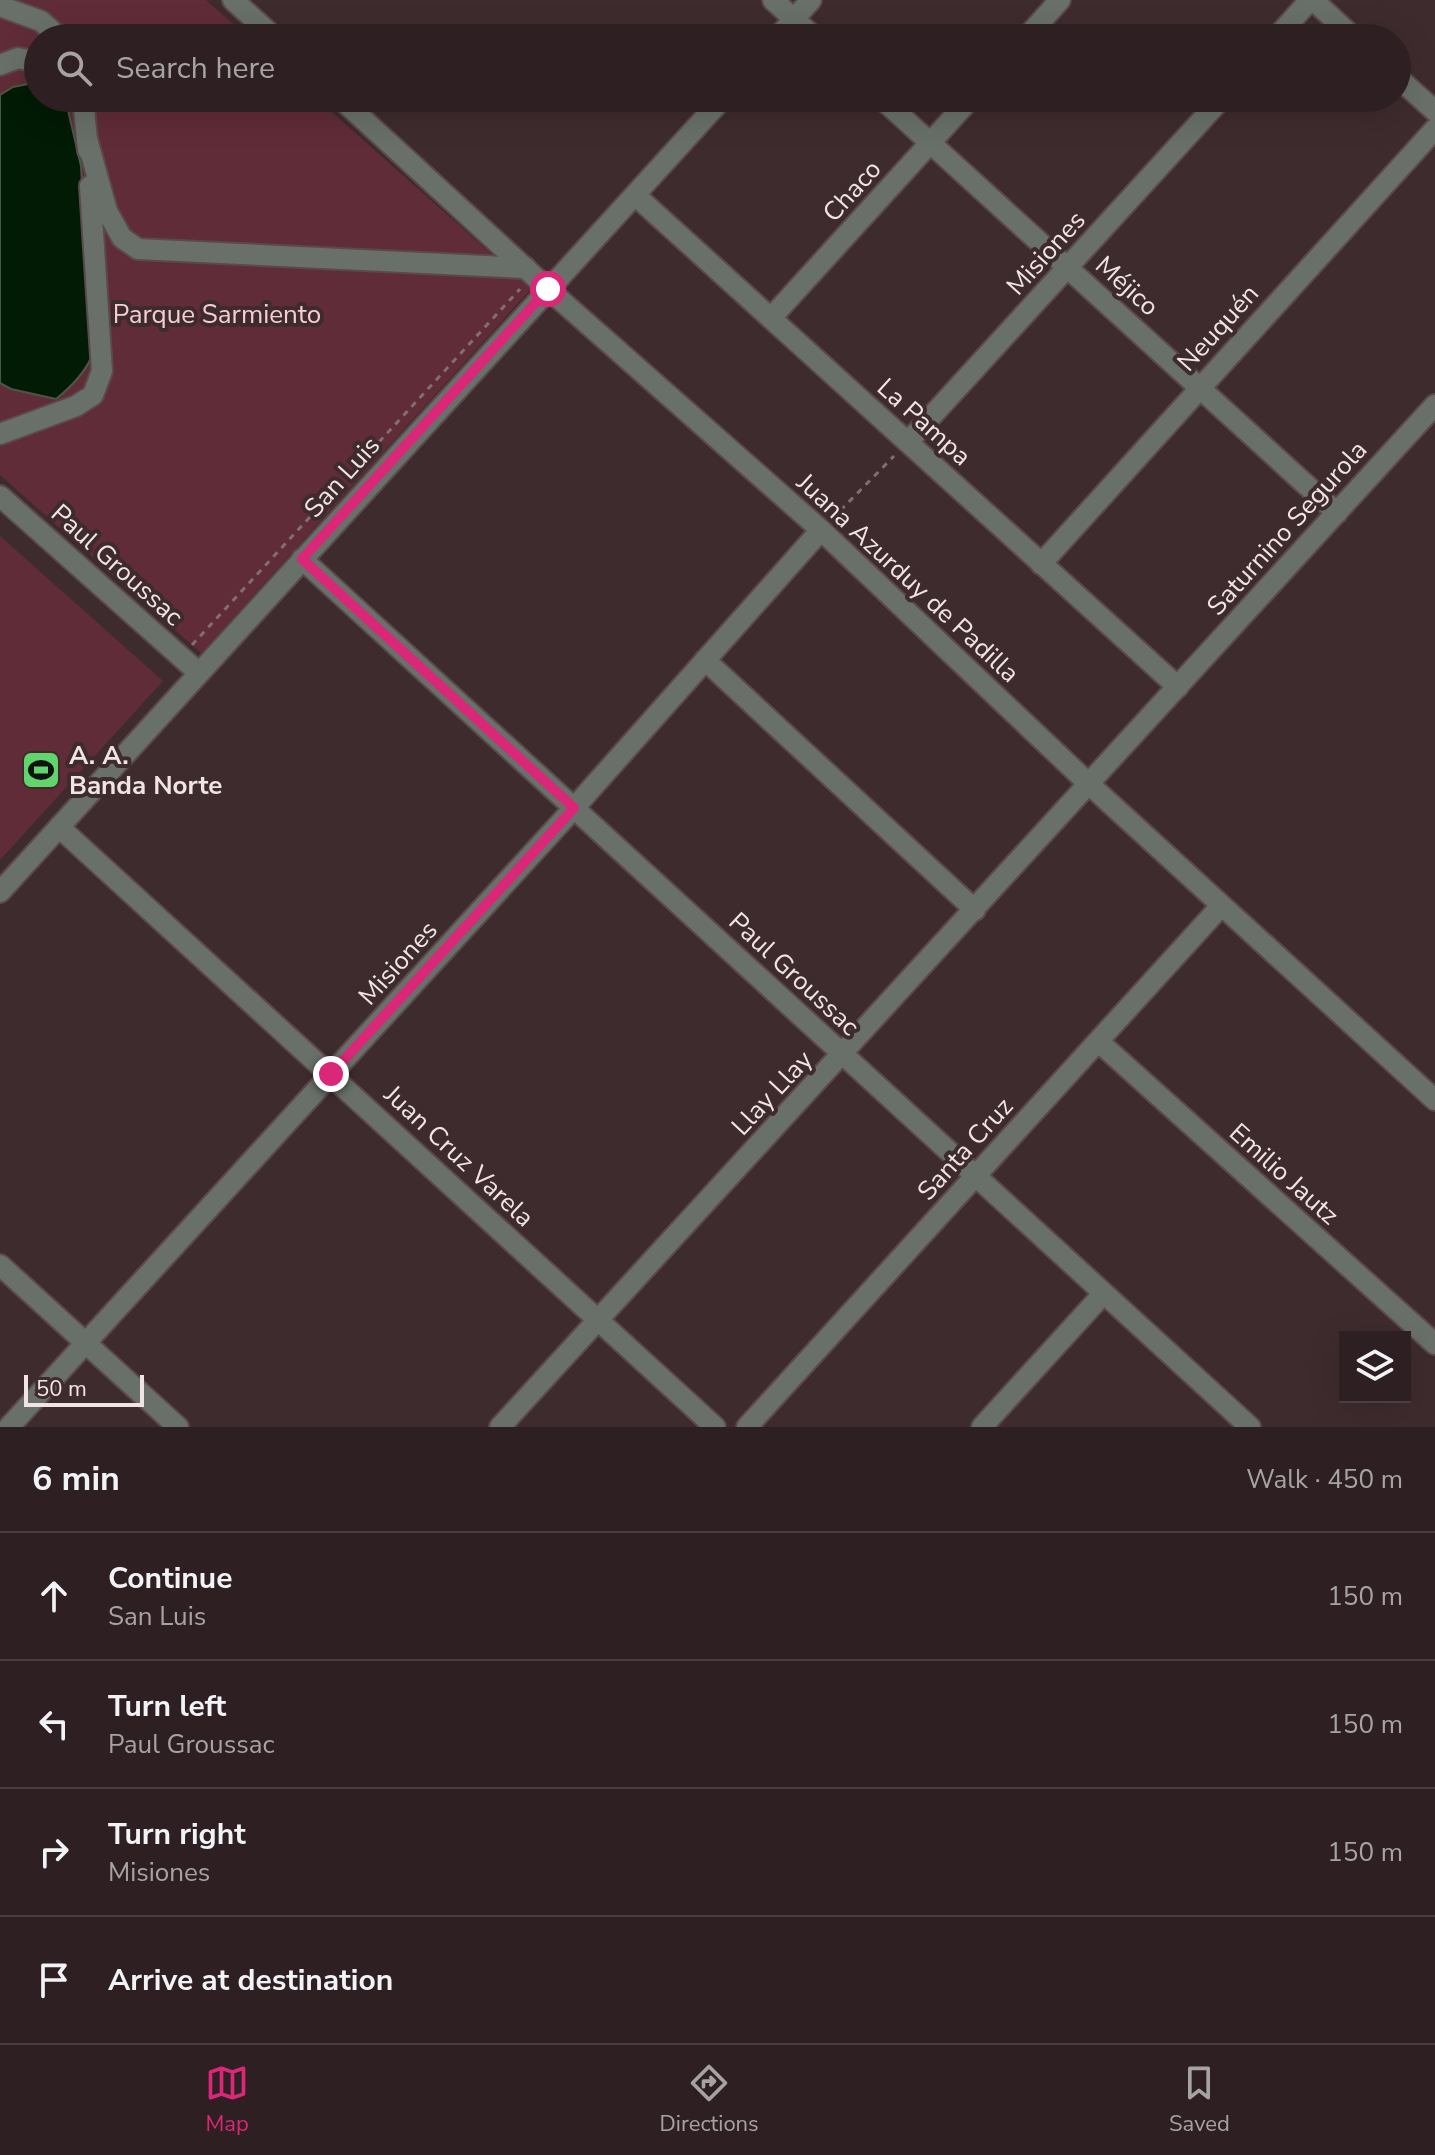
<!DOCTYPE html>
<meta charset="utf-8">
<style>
:root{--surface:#2e2022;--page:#36282a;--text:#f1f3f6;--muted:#a7a3a5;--line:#493e40;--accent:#db2777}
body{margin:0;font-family:"Nunito Sans",sans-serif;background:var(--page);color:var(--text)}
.controls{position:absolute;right:24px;bottom:24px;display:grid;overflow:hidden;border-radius:0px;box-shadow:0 8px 32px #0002}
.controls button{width:72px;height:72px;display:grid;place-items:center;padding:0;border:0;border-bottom:2px solid var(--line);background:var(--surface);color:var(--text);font:40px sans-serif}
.scale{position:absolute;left:24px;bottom:20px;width:120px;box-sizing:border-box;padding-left:8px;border:4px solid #f1e4e6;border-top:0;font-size:22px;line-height:28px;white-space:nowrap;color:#f1e4e6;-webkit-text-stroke:6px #3e2b2e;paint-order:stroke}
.stop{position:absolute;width:24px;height:24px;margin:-18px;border:6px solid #db2777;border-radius:50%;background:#fff}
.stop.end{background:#db2777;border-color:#fff;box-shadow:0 2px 8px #0008}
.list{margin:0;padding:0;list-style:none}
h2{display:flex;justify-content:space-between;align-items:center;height:104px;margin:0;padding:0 32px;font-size:34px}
h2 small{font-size:26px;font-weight:400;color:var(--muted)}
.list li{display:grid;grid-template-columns:52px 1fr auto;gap:24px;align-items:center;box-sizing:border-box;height:128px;padding:0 32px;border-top:2px solid var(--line)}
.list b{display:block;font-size:30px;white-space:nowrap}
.list p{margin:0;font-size:26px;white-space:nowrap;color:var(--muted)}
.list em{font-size:26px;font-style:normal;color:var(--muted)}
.icon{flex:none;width:44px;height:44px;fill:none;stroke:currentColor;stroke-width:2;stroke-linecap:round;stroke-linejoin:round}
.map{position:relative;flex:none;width:1435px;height:1427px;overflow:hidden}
.search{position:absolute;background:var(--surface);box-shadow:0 8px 32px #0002;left:24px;right:24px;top:24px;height:88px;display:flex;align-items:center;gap:20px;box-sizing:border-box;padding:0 28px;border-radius:44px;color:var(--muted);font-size:30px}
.sheet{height:616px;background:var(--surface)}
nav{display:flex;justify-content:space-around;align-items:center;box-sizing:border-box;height:112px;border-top:2px solid var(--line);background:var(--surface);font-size:22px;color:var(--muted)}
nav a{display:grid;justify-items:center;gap:4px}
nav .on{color:var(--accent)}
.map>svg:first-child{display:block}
.green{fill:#602c37}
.water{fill:#021b05;stroke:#4a5748;stroke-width:2}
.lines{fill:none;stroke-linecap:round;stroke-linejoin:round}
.minor-casing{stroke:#5b494b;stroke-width:24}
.path{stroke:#806f72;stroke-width:3;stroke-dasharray:6 6;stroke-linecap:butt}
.minor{stroke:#697069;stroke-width:20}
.route{stroke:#db2777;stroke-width:10}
.labels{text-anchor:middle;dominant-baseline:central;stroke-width:8;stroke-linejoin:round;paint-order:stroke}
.street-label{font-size:26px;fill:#f1e4e6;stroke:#3e2b2e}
.park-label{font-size:26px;fill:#f7cdd4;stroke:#3e2b2e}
.poi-label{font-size:26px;font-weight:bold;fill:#f1e4e6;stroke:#3e2b2e;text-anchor:start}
</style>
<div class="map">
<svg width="1435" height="1427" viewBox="0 0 1435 1427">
<rect width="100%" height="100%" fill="#3e2b2e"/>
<g class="green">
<path d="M0,0H206L249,38H38V98H316L531,289L201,653L0,475Z"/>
<path d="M0,536L163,681L0,860Z"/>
</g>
<path class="water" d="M38,82V98H63L67,106L81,166L92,356C84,374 71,387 56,399L11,389L0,383V95L13,87Z"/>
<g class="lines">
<defs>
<g id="minor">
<path d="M233,0L275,38"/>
<path d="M773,0L815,38"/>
<path d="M1313,0L1354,38"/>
<path d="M0,6L41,21L60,38"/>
<path d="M777,38L811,0"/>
<path d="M1026,38L1060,0"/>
<path d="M1276,38L1310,0"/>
<path d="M0,65L18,58L38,62"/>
<path d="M1397,77L1435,111"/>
<path d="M83,98L88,150"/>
<path d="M340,98L548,289L821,530L1090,785L1435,1100"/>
<path d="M881,98L1337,513"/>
<path d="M87,139L107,211L122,238L138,249L526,268"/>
<path d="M636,196L1178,687"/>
<path d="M771,318L971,98"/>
<path d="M0,434L76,406L93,395L102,371L90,186"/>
<path d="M908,442L1222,98"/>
<path d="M0,496L199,673"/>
<path d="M302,559L1250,1427"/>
<path d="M1041,564L1435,129"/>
<path d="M705,660L975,910"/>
<path d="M59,827L715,1427"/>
<path d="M0,892L723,98"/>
<path d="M1099,1042L1435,1344"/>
<path d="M0,1265L178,1427"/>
<path d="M9,1427L574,808L821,530"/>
<path d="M500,1427L1435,405"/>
<path d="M747,1427L1221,906"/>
<path d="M982,1427L1103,1294"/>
</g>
</defs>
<use href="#minor" class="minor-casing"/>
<g class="path">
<path d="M832,519L894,456"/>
<path d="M192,645L520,289"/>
</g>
<use href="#minor" class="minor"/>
</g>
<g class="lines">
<path class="route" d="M331,1074L574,808L302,559L548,289"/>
</g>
<defs>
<symbol id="stadium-square" viewBox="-11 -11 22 22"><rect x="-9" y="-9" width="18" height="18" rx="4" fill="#5fd56b" stroke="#3e2b2e"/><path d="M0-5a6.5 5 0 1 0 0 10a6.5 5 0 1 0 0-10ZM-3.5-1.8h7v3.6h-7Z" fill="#111"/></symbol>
</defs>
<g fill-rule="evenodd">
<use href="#stadium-square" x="19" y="748" width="44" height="44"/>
</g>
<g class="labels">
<g class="street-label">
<text transform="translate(852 191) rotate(-48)">Chaco</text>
<text transform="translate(1046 253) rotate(-48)">Misiones</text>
<text transform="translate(1127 286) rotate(42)">Méjico</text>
<text transform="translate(1218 328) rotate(-48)">Neuquén</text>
<text transform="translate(924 422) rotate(42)">La Pampa</text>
<text transform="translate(342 477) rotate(-48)">San Luis</text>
<text transform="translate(1287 528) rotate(-48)">Saturnino Segurola</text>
<text transform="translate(117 565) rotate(42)">Paul Groussac</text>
<text transform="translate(908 578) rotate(43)">Juana Azurduy de Padilla</text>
<text transform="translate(398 963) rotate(-48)">Misiones</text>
<text transform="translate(794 974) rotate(43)">Paul Groussac</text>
<text transform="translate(772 1093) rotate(-47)">Llay Llay</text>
<text transform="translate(965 1149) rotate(-48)">Santa Cruz</text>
<text transform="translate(459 1156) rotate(43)">Juan Cruz Varela</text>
<text transform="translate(1284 1174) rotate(42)">Emilio Jautz</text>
</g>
<g class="park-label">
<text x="217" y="314">Parque Sarmiento</text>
</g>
<g class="poi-label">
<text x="69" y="755">A. A.<tspan x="69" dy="30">Banda Norte</tspan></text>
</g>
</g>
</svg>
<div class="controls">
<button><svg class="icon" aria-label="layers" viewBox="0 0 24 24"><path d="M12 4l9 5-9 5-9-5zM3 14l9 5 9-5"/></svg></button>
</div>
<div class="scale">50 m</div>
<div class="stop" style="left:548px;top:289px"></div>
<div class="stop end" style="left:331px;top:1074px"></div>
<div class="search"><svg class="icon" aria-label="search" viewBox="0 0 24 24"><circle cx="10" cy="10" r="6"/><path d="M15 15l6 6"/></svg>Search here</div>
</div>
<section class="sheet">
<h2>6 min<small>Walk · 450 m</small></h2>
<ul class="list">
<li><svg class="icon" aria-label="ahead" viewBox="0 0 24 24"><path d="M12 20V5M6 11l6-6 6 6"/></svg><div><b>Continue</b><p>San Luis</p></div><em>150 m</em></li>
<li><svg class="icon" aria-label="left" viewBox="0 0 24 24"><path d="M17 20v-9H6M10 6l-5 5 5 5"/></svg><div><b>Turn left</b><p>Paul Groussac</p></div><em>150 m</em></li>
<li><svg class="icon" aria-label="right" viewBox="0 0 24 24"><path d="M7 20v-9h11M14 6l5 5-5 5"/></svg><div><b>Turn right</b><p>Misiones</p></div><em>150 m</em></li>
<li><svg class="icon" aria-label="arrive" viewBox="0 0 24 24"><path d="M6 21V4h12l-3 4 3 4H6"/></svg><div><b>Arrive at destination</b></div></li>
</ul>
</section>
<nav>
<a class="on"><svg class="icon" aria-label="map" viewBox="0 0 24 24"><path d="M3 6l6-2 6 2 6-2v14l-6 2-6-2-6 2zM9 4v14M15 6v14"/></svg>Map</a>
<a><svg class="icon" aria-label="directions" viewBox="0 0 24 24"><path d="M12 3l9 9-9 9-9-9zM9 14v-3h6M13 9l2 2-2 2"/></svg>Directions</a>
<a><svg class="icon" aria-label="saved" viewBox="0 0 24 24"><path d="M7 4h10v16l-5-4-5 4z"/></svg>Saved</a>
</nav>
